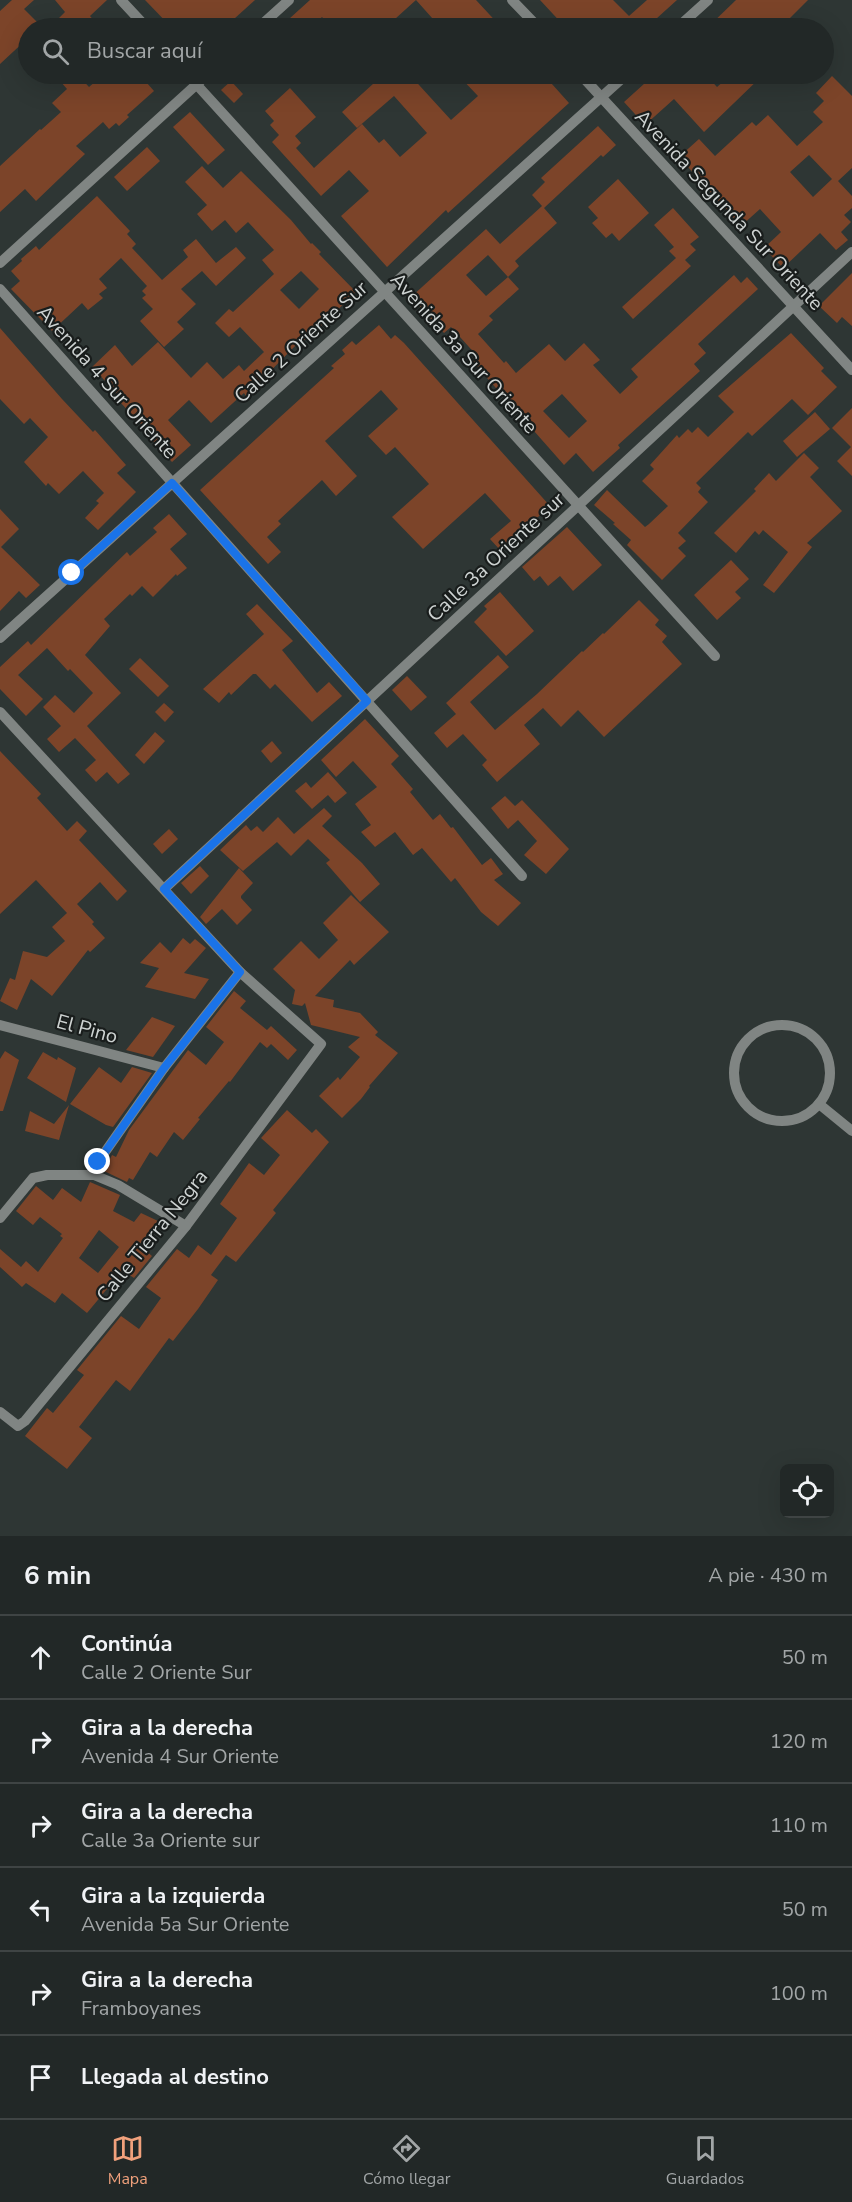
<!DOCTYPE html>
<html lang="es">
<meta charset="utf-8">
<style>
:root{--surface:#222827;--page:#2a302f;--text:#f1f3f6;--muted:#a2a6a7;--line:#3f4444;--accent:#f1a17c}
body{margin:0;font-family:"Nunito Sans",sans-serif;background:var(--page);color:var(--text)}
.controls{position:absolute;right:18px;bottom:18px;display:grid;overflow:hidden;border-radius:9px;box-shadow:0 6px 24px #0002}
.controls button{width:54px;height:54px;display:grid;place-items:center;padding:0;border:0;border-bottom:2px solid var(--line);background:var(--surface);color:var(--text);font:30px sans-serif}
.stop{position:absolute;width:18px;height:18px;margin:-14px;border:4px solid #1a73e8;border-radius:50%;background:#fff}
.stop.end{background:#1a73e8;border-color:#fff;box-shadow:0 2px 6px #0008}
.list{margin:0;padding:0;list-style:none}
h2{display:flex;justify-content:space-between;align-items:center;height:78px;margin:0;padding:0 24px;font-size:26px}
h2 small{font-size:20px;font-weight:400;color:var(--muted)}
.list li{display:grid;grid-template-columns:39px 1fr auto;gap:18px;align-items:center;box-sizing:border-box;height:84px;padding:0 24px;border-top:2px solid var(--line)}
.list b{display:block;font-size:22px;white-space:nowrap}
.list p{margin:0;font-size:20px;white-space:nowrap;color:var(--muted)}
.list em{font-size:20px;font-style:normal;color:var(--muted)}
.icon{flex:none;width:33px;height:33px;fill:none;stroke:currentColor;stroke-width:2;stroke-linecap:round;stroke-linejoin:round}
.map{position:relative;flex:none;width:852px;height:1536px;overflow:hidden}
.search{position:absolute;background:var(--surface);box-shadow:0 6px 24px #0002;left:18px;right:18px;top:18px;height:66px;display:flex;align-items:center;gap:15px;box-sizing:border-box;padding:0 21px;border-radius:33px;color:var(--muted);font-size:22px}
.sheet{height:582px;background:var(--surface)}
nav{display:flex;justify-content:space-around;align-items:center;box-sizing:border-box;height:84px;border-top:2px solid var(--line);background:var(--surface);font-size:16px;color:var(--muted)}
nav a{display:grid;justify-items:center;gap:3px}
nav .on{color:var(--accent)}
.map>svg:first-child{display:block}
.building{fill:#7c4429;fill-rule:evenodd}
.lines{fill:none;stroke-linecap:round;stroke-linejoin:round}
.minor{stroke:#808583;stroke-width:10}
.route{stroke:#1a73e8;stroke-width:8}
.labels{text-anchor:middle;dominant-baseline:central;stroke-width:4.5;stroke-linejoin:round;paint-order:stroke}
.street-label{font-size:20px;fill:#ced3d2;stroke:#191d1c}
</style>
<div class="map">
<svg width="852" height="1536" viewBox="0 0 852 1536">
<rect width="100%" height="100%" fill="#2e3634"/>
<g class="building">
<path d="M12,0H34L24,9L43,28H28V38L0,64V11Z"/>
<path d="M55,0H107L90,16L100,28H67L58,19L65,12Z"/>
<path d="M145,0H255L224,28H172Z"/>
<path d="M310,0H476L502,28H441L416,0L385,28H333L322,17L310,28H279Z"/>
<path d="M540,0H613L629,16L647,0H677L646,28H566Z"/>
<path d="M736,0H808L780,28H707Z"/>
<path d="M54,74H77L89,87L104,74H139L154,91L127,115L129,117L119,126L116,123L109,129L103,122L76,146L85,154L36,201L25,189L0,212V166L40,129L41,130L61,112L52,103L67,89Z"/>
<path d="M384,74H409L451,120L478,96L457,74H543L569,103L448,213L446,210L387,267L341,216L369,191L349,170L321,196L272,142L279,135L270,125L274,121L265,111L290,88L316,117L295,136L301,143L296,148L314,168L362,124L379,143L384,139L400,157L427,133L394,96L357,128L342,112Z"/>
<path d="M655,74H705L717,87L732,74H764L704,132L674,99L645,125L624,102Z"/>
<path d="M832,76L852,96V168L838,181L852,196V208L844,215L851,222L841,232L848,240L836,250L820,233L783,268L764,248L781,232L760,209L741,226L679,157L699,139L715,156L752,122L756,126L768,115L797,146L823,122L813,112L824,101L816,93ZM809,155L832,179L813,197L790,172Z"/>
<path d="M231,81L243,94L234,103L221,90Z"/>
<path d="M190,112L225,150L208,165L173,127Z"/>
<path d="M598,126L616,145L603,157L601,155L544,208L557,223L515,261L519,266L508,277L519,289L489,316L493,320L478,334L504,363L506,361L516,373L549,344L565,361L584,343L600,360L593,365L620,394L638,377L631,369L734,275L741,283L747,277L758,289L698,344L706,353L694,364L700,371L618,445L620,448L593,472L576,453L564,465L473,362L478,357L451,327L444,333L411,297L486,229L500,244L531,216L542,206L532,195L545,182L541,178ZM488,255L508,277L486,296L466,275ZM562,394L587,421L569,438L543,411Z"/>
<path d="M147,147L160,161L127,191L114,177Z"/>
<path d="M202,166L223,188L241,171L291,220L311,244L312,243L321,252L319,254L356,292L321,326L301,343L299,342L246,396L244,393L211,423L189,400L168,420L191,445L172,462L151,439L153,437L119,401L121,398L92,367L115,345L132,366L158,342L191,378L207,362L223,379L239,365L244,371L264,352L240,327L229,337L215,323L229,309L233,312L274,274L262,260L274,250L248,222L236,233L225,220L212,231L197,214L207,205L185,182ZM301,271L319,289L299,309L280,290Z"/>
<path d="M618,179L649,213L619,241L612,233L606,238L592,223L598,218L588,207Z"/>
<path d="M97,196L130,231L127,234L136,244L132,248L162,280L188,257L183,250L196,239L216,263L236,247L246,258L216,286L202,271L181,289L196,304L177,322L184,329L164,347L140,321L153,309L142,298L146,295L142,291L147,286L121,258L99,279L107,288L99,294L103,298L88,310L82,303L52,331L11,289L20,281L11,271L22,261L21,259L36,246L39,250Z"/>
<path d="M673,208L699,237L690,244L696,250L685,260L691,266L633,319L622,307L676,258L669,251L674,247L654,225Z"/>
<path d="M852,273V326L842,317L837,323L819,306Z"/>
<path d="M379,325L391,339L395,335L404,343L550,506L501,551L490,539L511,521L485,493L423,549L392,517L429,484L395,447L386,455L368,436L398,409L381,390L325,441L357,476L336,496L322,480L278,521L281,524L267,537L281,552L268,564L200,490L334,368L331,366L345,354L342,350L352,341L356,345Z"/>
<path d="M0,328L62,399L93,432L95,430L126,465L117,473L136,492L98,530L85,518L99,503L96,501L104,493L83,471L59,494L48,483L46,486L24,462L48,437L30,418L24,424L0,399Z"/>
<path d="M791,333L824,368L821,371L837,387L808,415L792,399L752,436L748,432L696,483L701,488L698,492L708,502L678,533L686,541L678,548L686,556L662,580L627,545L631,540L613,524L615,523L594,505L607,490L645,527L649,524L668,506L642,481L654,469L650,465L677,435L679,438L688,429L692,433L698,427L708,437L734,412L718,396Z"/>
<path d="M852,408V476L837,461L851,447L832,428Z"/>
<path d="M815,412L830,429L797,457L783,441Z"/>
<path d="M804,453L819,468L810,477L842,511L807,543L812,547L774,593L763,585L788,552L763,530L759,535L755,531L736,553L714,533L756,491L754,489L769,473L776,481Z"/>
<path d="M0,509L19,529L1,547L40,585L26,598L19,591L0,611Z"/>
<path d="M169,514L187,534L170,549L187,568L177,576L176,574L153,597L142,586L132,596L130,594L104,619L110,626L85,655L121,693L87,726L130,774L118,784L107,772L96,782L85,770L96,760L75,738L59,752L47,739L61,726L43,707L55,695L74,713L93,693L70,669L68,671L47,648L18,675L43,699L26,716L0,689V667L28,641L31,645L127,552L130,556L157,532L153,528Z"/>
<path d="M567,527L602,565L573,591L560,576L548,586L540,576L534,581L522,567Z"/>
<path d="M731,560L749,579L735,592L741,598L717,620L694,595Z"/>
<path d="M500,592L534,631L506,656L474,622L487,609L484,606Z"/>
<path d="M639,600L659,620L655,625L667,636L662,642L682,664L604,737L578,710L561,727L543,708L524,725L540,744L497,782L482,765L487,760L463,734L447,748L434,733L456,714L446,703L498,655L509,667L470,702L495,730L537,694L582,651L583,652L603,633L604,634Z"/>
<path d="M257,604L293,641L282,650L317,693L329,682L342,696L312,722L275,684L270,689L256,674H253L231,695L229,692L219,703L203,689L264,634L246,614Z"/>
<path d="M140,658L169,686L158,697L129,669Z"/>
<path d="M407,676L427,697L411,711L392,690Z"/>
<path d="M164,703L174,712L165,722L155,712Z"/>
<path d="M365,719L399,756L391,764L413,789L410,792L433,820L440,814L451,828L453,827L482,865L491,858L503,874L494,880L521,903L498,926L481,912L455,878L451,882L422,848L413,855L395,832L375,847L361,832L371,825L355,804L377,787L353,761L336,777L321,760Z"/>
<path d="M155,732L165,741L144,764L135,755Z"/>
<path d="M272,741L282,753L271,763L261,751Z"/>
<path d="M0,751L41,794L37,798L67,831L77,821L87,831L79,840L127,891L117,901L100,882L77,904L94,922L92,924L105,938L90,952L88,950L52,996L31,979L17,1010L0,1001L10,978L15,980L23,951L47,957L65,941L52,927L67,913L36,880L0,914Z"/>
<path d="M328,772L347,793L335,803L328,795L312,809L295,791L306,782L311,788Z"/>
<path d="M505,796L515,806L522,800L569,849L546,874L524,855L537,841L518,820L508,829L491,808Z"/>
<path d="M324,808L332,816L322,826L362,863L380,884L360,902L326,863L330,860L308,839L291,856L277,842L243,871L220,850L246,825L251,831L257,826L263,832L278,817L294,834Z"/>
<path d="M169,829L178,839L162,854L153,844Z"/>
<path d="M200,866L209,876L191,894L181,883Z"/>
<path d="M239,868L253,883L241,896V898L252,910L237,925L222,909L206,924L200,917Z"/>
<path d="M351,895L389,932L354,965L350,960L315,996L334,1000L333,1007L360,1013L378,1032L375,1035L398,1053L369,1086L370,1087L361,1099L342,1118L319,1096L338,1077L340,1080L360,1057L348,1047L360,1037L311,1025L305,1003L302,1006L292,1004L295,990L273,969L301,941L319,959L338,940L323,923Z"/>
<path d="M183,938L190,944L195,939L206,948L184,973L209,979L195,999L145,987L159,968L140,963L160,942L171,953Z"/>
<path d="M234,991L246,1001L240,1008L267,1030L271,1026L297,1050L288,1060L271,1044L267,1048L260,1042L230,1082L229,1081L198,1118L200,1119L183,1140L174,1132L157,1157L150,1152L133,1180L129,1178L127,1182L104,1171L112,1155L116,1157L129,1130L188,1050L206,1065L224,1042L206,1027Z"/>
<path d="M152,1017L175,1026L153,1057L126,1050Z"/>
<path d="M5,1051L19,1060L3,1111H0V1059Z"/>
<path d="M43,1052L57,1060L58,1057L76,1068L66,1102L27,1078Z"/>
<path d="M99,1067L121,1083L132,1067L152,1073L113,1127L106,1125L70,1104Z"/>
<path d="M69,1105L59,1140L25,1131L30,1111L54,1124Z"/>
<path d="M287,1110L312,1133L316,1129L329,1142L273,1210L276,1213L236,1262L226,1255L211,1275L218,1280L198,1309L173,1341L169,1338L130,1391L116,1380L79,1427L92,1438L67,1469L25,1436L47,1408L53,1413L84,1375L77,1370L121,1316L139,1329L161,1298L146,1287L177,1249L189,1258L198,1245L211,1255L237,1218L220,1204L249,1163L264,1175L280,1155L261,1138Z"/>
<path d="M90,1182L120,1195L113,1211L134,1222L141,1213L158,1221L139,1245L152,1256L134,1278L128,1274L117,1288L112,1283L87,1313L62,1293L55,1303L26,1283L22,1287L0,1267V1249L21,1267L26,1261L38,1272L63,1238L60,1236L62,1234L40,1217L33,1225L16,1211L36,1186L53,1200L62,1188L81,1202ZM99,1230L119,1247L98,1273L79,1258Z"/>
</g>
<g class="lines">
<g class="minor">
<path d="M121,0L147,28"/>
<path d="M512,0L539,28"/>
<path d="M258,28L289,0"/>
<path d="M677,28L708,0"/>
<path d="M187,74L715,656"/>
<path d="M580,74L852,370"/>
<path d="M0,263L208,74"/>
<path d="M0,289L522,876"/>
<path d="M0,638L627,74"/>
<path d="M0,712L240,972L321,1044L186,1226L25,1421L18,1426L0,1412"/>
<path d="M164,889L852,252"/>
<circle cx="782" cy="1073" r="48"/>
<path d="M0,1025L164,1068"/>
<path d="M819,1104L852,1131"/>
<path d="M94,1175L98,1162L164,1068L240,972"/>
<path d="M0,1218L33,1178L47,1175H94L118,1185L186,1226"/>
</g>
</g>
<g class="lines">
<path class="route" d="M72,573L172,483L367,701L164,889L240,972L164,1068L98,1162"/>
</g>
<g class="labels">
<g class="street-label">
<text transform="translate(729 210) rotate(47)">Avenida Segunda Sur Oriente</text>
<text transform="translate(301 342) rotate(-42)">Calle 2 Oriente Sur</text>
<text transform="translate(464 353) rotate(48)">Avenida 3a Sur Oriente</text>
<text transform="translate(107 382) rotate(48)">Avenida 4 Sur Oriente</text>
<text transform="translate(496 557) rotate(-43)">Calle 3a Oriente sur</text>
<text transform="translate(87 1029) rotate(15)">El Pino</text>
<text transform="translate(152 1236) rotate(-51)">Calle Tierra Negra</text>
</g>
</g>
</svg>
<div class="controls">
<button><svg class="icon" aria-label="locate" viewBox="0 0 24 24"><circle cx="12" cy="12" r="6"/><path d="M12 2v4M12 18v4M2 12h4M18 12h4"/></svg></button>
</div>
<div class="stop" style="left:72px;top:573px"></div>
<div class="stop end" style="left:98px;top:1162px"></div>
<div class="search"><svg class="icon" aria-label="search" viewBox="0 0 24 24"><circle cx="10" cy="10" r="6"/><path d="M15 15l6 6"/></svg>Buscar aquí</div>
</div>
<section class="sheet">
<h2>6 min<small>A pie · 430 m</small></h2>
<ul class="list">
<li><svg class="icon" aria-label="ahead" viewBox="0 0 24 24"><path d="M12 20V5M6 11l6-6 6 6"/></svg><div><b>Continúa</b><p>Calle 2 Oriente Sur</p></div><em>50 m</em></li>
<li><svg class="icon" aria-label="right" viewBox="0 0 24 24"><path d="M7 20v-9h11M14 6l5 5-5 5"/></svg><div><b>Gira a la derecha</b><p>Avenida 4 Sur Oriente</p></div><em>120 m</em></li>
<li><svg class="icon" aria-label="right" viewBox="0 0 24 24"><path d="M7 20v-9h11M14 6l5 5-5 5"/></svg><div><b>Gira a la derecha</b><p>Calle 3a Oriente sur</p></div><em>110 m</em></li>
<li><svg class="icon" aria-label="left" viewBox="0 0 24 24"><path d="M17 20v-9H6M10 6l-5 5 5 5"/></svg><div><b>Gira a la izquierda</b><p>Avenida 5a Sur Oriente</p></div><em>50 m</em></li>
<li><svg class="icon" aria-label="right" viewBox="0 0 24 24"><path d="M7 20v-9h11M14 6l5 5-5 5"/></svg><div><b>Gira a la derecha</b><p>Framboyanes</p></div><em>100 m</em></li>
<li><svg class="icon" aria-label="arrive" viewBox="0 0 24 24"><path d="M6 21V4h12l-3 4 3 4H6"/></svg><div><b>Llegada al destino</b></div></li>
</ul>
</section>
<nav>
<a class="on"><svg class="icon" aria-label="map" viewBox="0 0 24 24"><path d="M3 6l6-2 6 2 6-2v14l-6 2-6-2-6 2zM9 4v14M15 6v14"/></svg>Mapa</a>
<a><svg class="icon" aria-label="directions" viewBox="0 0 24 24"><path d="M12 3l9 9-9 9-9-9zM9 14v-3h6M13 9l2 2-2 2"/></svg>Cómo llegar</a>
<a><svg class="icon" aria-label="saved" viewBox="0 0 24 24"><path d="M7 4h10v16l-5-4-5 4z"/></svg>Guardados</a>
</nav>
